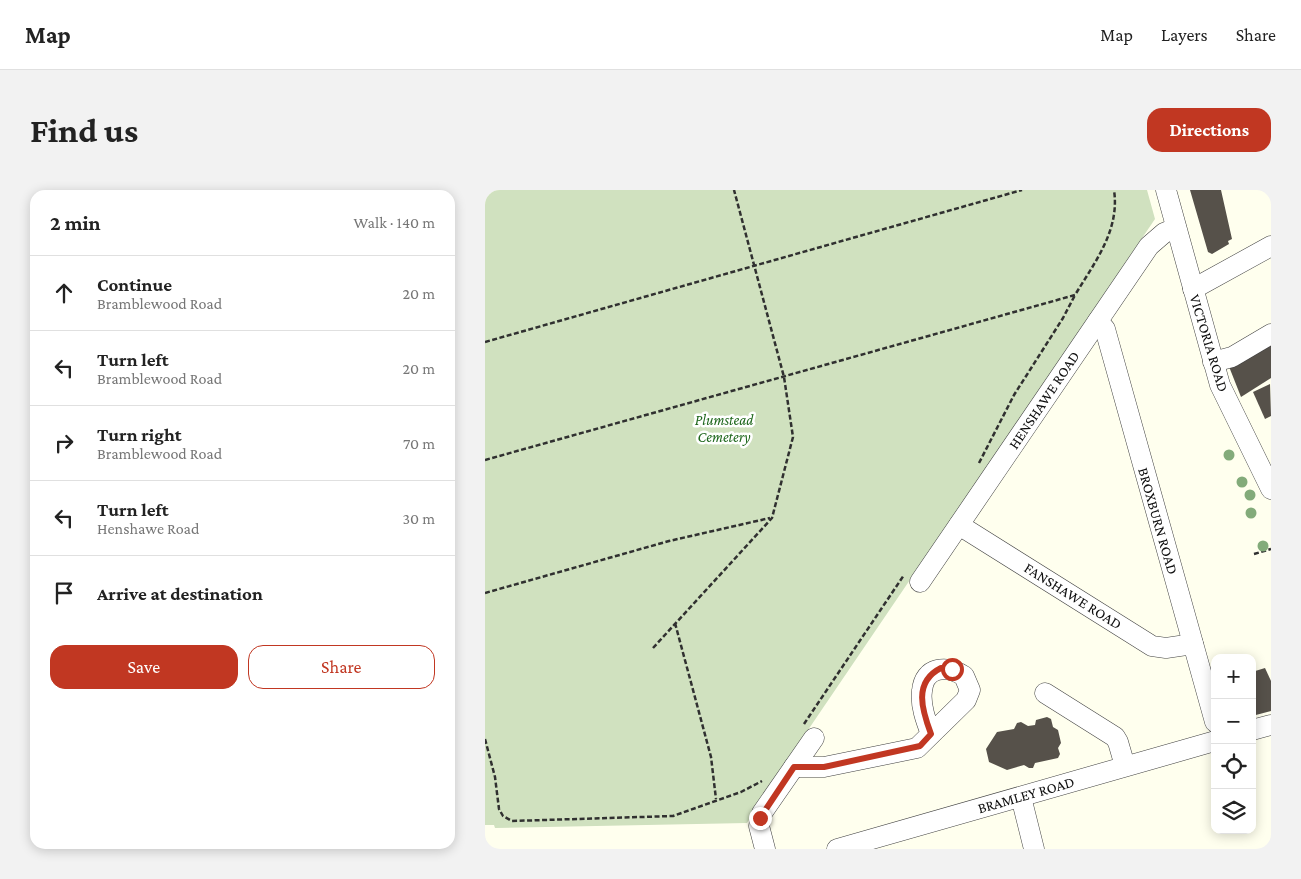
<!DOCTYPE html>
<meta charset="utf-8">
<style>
:root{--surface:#fff;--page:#f2f2f2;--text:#222;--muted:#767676;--line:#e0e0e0;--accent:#c13722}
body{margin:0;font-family:"Crimson Pro",serif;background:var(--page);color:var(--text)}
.controls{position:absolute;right:15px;bottom:15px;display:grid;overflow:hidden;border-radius:10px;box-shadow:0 2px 12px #0003}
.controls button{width:45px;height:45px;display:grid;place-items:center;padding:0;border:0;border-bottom:1px solid var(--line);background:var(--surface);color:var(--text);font:25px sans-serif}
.stop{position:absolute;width:15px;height:15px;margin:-11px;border:4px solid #c13722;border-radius:50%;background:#fff}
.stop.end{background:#c13722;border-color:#fff;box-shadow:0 1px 5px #0008}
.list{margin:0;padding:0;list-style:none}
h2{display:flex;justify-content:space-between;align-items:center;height:65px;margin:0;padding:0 20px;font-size:21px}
h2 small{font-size:16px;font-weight:400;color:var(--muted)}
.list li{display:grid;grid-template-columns:32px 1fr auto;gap:15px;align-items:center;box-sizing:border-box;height:75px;padding:0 20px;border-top:1px solid var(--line)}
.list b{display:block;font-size:19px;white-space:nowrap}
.list p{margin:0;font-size:16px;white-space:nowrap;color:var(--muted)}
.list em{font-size:16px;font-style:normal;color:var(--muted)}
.actions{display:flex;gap:10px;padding:15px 20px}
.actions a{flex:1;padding:11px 0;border:1px solid var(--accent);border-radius:15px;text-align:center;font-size:18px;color:var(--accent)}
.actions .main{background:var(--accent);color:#fff}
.icon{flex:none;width:28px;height:28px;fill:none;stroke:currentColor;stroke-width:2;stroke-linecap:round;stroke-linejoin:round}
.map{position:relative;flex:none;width:786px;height:659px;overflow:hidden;border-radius:15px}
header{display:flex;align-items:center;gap:30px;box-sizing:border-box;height:70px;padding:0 25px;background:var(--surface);border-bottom:1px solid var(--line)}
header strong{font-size:24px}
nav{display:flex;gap:28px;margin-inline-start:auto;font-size:18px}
.intro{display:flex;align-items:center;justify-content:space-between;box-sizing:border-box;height:120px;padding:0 30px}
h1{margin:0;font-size:35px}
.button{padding:12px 22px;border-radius:15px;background:var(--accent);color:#fff;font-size:18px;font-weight:700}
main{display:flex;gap:30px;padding:0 30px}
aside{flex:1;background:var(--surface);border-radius:15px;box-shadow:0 2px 12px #0003}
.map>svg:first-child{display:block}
.cemetery{fill:#d0e1bf}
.building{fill:#56514a}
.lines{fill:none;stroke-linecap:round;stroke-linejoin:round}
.minor-casing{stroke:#414141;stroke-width:21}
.path{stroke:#303030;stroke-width:2.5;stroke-dasharray:5 2.5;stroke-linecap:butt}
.minor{stroke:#fff;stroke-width:20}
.tree{fill:#83ab7a}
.route{stroke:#c13722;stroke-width:6}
.labels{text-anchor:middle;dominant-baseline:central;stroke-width:5;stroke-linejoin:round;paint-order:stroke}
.street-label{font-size:15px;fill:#0e0e0e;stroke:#fff}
.park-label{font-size:15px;font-style:italic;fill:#1e671c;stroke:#fff}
</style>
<header>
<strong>Map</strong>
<nav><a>Map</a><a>Layers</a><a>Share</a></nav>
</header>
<div class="intro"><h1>Find us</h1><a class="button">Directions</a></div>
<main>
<aside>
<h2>2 min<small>Walk · 140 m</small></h2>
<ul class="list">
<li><svg class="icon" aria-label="ahead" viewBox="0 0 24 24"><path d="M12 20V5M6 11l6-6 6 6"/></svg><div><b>Continue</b><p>Bramblewood Road</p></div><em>20 m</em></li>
<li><svg class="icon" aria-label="left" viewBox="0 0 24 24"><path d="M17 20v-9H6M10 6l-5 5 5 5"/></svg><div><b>Turn left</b><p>Bramblewood Road</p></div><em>20 m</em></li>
<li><svg class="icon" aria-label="right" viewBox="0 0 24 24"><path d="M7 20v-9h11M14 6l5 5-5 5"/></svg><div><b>Turn right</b><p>Bramblewood Road</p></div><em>70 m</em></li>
<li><svg class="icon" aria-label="left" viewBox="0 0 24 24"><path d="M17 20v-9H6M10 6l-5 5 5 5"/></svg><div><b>Turn left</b><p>Henshawe Road</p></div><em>30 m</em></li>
<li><svg class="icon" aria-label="arrive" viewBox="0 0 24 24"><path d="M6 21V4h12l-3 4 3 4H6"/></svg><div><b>Arrive at destination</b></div></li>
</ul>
<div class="actions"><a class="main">Save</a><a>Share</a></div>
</aside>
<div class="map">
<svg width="786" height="659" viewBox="0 0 786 659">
<rect width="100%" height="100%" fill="#ffe"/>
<path class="cemetery" d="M0,0H662L670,29L323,540L262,633L10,638L9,635H0Z"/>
<g class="building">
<path d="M705,0H736L747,49L743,51L744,54L727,64L723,62Z"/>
<path d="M786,149V188L756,207L743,174Z"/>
<path d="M785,194L786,226L780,229L768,202Z"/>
<path d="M780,478L786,491V521L767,526V482Z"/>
<path d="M562,527L566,529L568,537L573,540L576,553L573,558L575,564L573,568L550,573L548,578H544L539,575L522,580L504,572L501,559L512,542L529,539L532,533L536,532L543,536L550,535L551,530Z"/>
</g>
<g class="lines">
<defs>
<g id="minor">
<path d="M681,0L735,195L786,299"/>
<path d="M708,99L786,56"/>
<path d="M613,131L620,139L730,532"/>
<path d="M728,172L747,167L786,144"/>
<path d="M474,335L667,456L681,458L708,454"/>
<path d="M435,392L664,56L679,43L691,38"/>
<path d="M560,503L630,547L633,552L640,576"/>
<path d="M767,540L786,535"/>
<path d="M309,577H339L432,558L481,510L485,500L479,486C462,475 439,476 437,501C435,515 441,531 446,544"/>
<path d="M536,607L549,659"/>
<path d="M280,659L274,636L277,623L329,548"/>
<path d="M352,659L730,551"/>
</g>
</defs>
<use href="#minor" class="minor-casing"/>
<g class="path">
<path d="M0,152L537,0"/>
<path d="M0,270L590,105C610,72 635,40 629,0"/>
<path d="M494,273L529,205L578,128L590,105"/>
<path d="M769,364L786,359"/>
<path d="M0,403L184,351L285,328"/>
<path d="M190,433L226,567L231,609"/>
<path d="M168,458L287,328L308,247L299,187L249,0"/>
<path d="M319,534L419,385"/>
<path d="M0,549L10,587L14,619L18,626L27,631L188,626L256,602L277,591"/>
</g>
<use href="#minor" class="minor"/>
</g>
<g class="tree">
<circle cx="744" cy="265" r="5.5"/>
<circle cx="757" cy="292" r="5.5"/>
<circle cx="765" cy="305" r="5.5"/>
<circle cx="766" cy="323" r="5.5"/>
<circle cx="778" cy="356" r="5.5"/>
</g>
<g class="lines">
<path class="route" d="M275,628L309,577H339L435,556L446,544C437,520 428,492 456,478L467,479"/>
</g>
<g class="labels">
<g class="street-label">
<text transform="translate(724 153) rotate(73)">VICTORIA ROAD</text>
<text transform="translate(559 210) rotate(-56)">HENSHAWE ROAD</text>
<text transform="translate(673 331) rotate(74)">BROXBURN ROAD</text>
<text transform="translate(588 406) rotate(32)">FANSHAWE ROAD</text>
<text transform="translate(541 605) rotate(-16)">BRAMLEY ROAD</text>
</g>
<g class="park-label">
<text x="239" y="230">Plumstead<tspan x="239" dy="17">Cemetery</tspan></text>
</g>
</g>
</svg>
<div class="controls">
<button>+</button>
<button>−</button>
<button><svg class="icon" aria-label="locate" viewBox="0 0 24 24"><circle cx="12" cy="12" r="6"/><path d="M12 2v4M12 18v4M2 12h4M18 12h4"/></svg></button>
<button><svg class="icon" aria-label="layers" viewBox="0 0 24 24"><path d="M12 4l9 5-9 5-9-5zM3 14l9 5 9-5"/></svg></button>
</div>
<div class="stop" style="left:467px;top:479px"></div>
<div class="stop end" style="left:275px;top:628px"></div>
</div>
</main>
